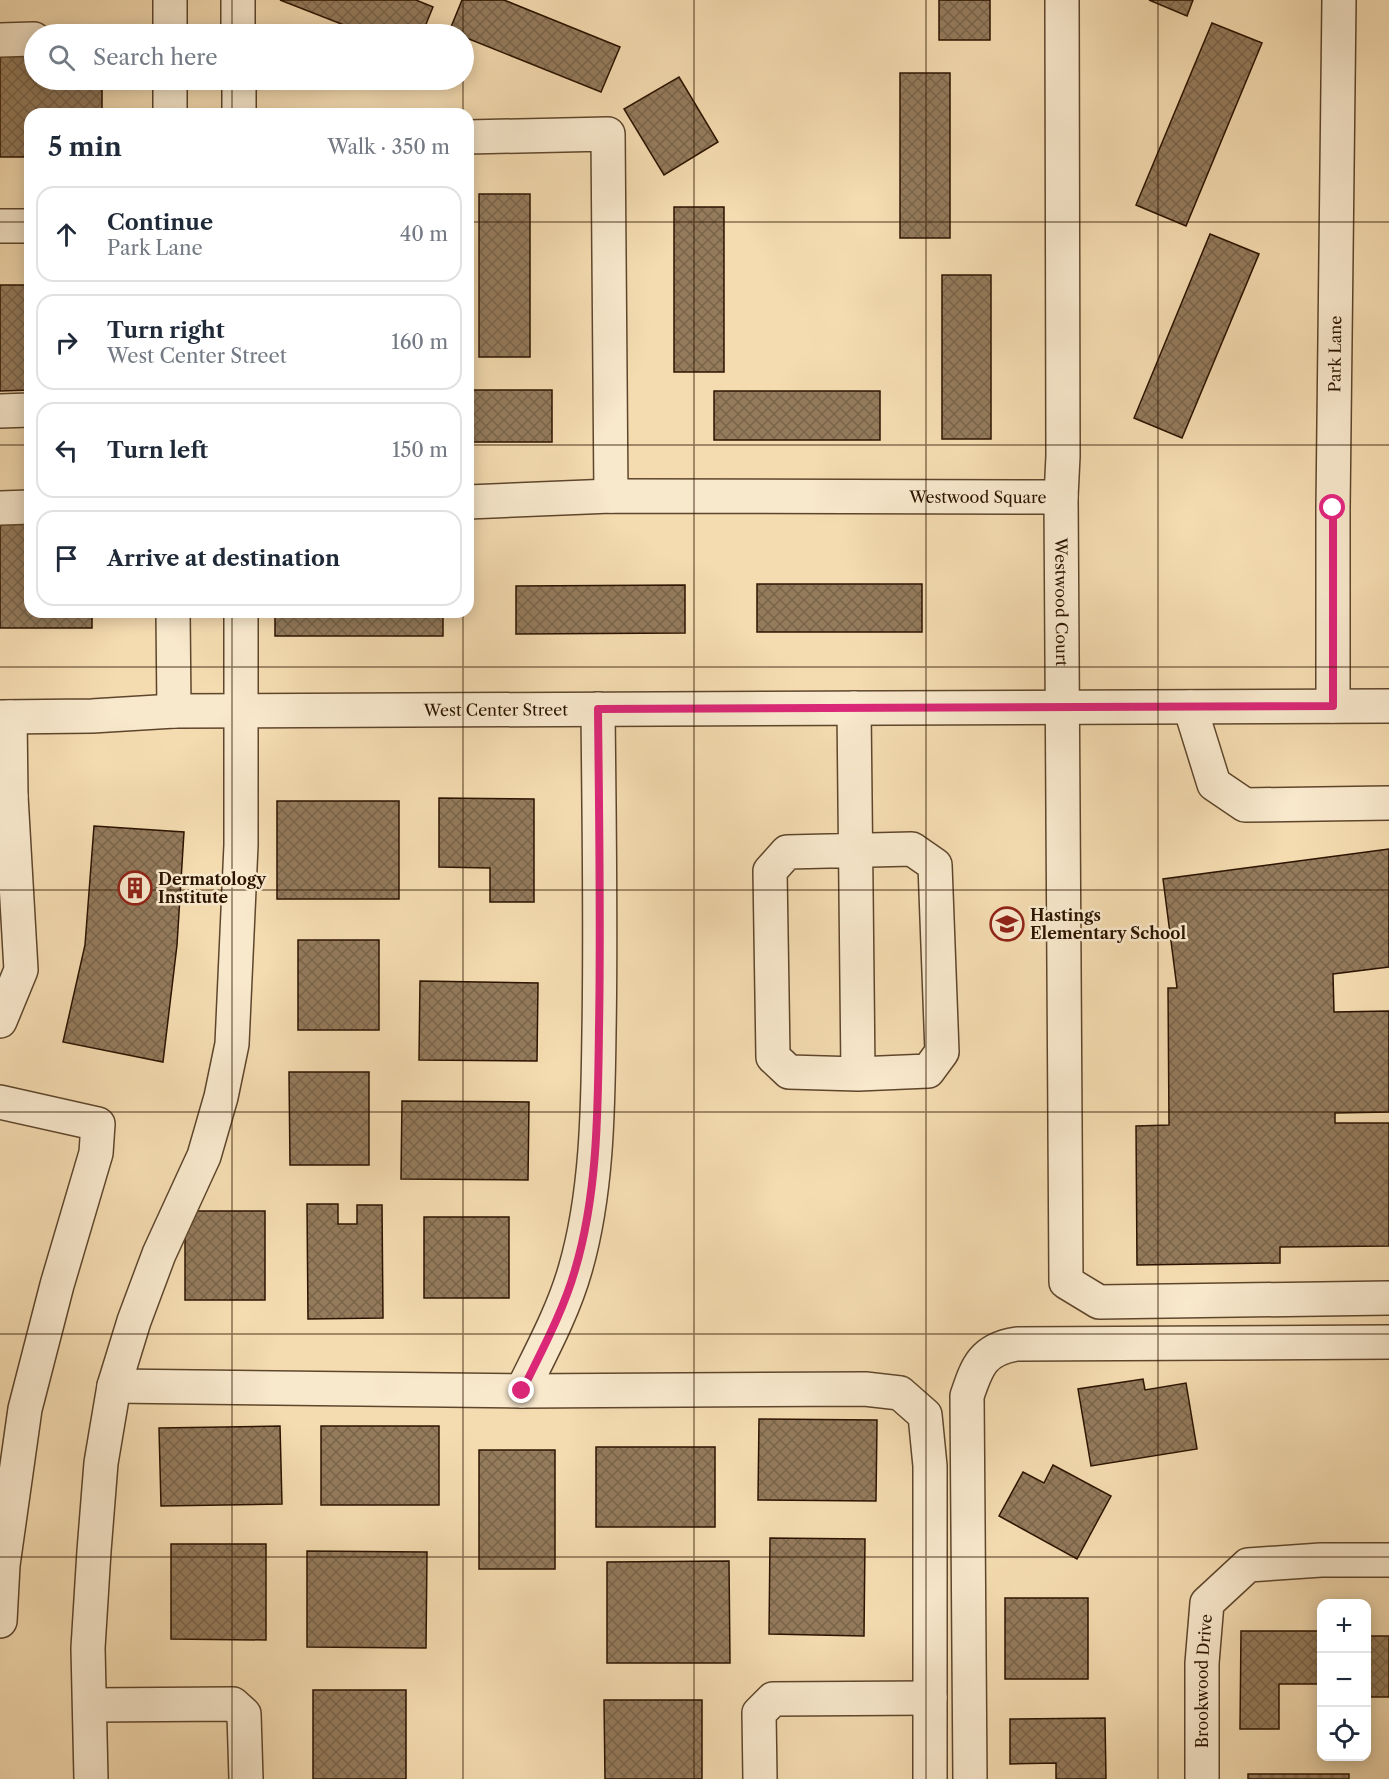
<!DOCTYPE html>
<meta charset="utf-8">
<style>
:root{--surface:#fff;--page:#f6f6f7;--text:#1f2937;--muted:#747a83;--line:#e0e1e3}
body{margin:0;font-family:"Libre Caslon Text",serif;background:var(--page);color:var(--text)}
.controls{position:absolute;right:18px;bottom:18px;display:grid;overflow:hidden;border-radius:12px;box-shadow:0 3px 15px #0003}
.controls button{width:54px;height:54px;display:grid;place-items:center;padding:0;border:0;border-bottom:2px solid var(--line);background:var(--surface);color:var(--text);font:30px sans-serif}
.stop{position:absolute;width:18px;height:18px;margin:-14px;border:4px solid #db2777;border-radius:50%;background:#fff}
.stop.end{background:#db2777;border-color:#fff;box-shadow:0 2px 6px #0008}
.list{margin:0;padding:0;list-style:none}
h2{display:flex;justify-content:space-between;align-items:center;height:78px;margin:0;padding:0 24px;font-size:26px}
h2 small{font-size:20px;font-weight:400;color:var(--muted)}
.list li{display:grid;grid-template-columns:39px 1fr auto;gap:18px;align-items:center;box-sizing:border-box;height:96px;margin:0 12px 12px;padding:0 12px;border:2px solid var(--line);border-radius:18px}
.list b{display:block;font-size:22px;white-space:nowrap}
.list p{margin:0;font-size:20px;white-space:nowrap;color:var(--muted)}
.list em{font-size:20px;font-style:normal;color:var(--muted)}
.icon{flex:none;width:33px;height:33px;fill:none;stroke:currentColor;stroke-width:2;stroke-linecap:round;stroke-linejoin:round}
.map{position:relative;flex:none;width:1389px;height:1779px;overflow:hidden}
.search{position:absolute;background:var(--surface);box-shadow:0 3px 15px #0003;left:24px;top:24px;width:450px;height:66px;display:flex;align-items:center;gap:15px;box-sizing:border-box;padding:0 21px;border-radius:33px;color:var(--muted);font-size:22px}
.panel{position:absolute;background:var(--surface);box-shadow:0 3px 15px #0003;left:24px;top:108px;width:450px;height:510px;border-radius:18px}
.map>svg:first-child{display:block}
.building{fill:url(#building-cross-hatch);stroke:#2c1400;stroke-width:1.5}
.lines{fill:none;stroke-linecap:round;stroke-linejoin:round}
.minor-casing{stroke:#5e462c;stroke-width:36}
.minor{stroke:#f8e8cc;stroke-width:33}
.route{stroke:#db2777;stroke-width:8}
.grid{fill:none;stroke:#2c1400;stroke-width:1.5;stroke-opacity:0.55}
.labels{text-anchor:middle;dominant-baseline:central;stroke-width:5;stroke-linejoin:round;paint-order:stroke}
.street-label{font-size:16px;fill:#2c1400;stroke:#f8e8cc}
.poi-label{font-size:16px;font-weight:bold;fill:#2c1400;stroke:#f8e8cc;text-anchor:start}
</style>
<div class="map">
<svg width="1389" height="1779" viewBox="0 0 1389 1779">
<defs>
<pattern id="building-cross-hatch" width="8" height="8" patternUnits="userSpaceOnUse" patternTransform="scale(1.5)"><rect width="8" height="8" fill="#947b5c"/><path d="M0 0l8 8M0 8l8-8" fill="none" stroke="#79644a"/></pattern>
</defs>
<rect width="100%" height="100%" fill="#f4dbb0"/>
<filter id="stains"><feTurbulence type="fractalNoise" baseFrequency=".00333" numOctaves="4"/><feColorMatrix values="0 0 0 0 .2 0 0 0 0 .09 0 0 0 0 .02 0 0 0 .5 -.17"/></filter>
<radialGradient id="worn" r=".72"><stop offset=".6" stop-color="#630" stop-opacity="0"/><stop offset="1" stop-color="#630" stop-opacity=".3"/></radialGradient>
<g class="building">
<path d="M280,0H416L433,7L422,34H367Z"/>
<path d="M462,0H504L620,47L601,92L464,37V34L449,32Z"/>
<rect x="939" y="0" width="51" height="40"/>
<path d="M1149,0H1193L1187,16Z"/>
<path d="M1212,23L1262,43L1186,226L1136,205Z"/>
<path d="M0,51H34V80H102V114H30V157H0Z"/>
<rect x="900" y="73" width="50" height="165"/>
<path d="M679,77L718,142L664,175L624,109Z"/>
<rect x="479" y="194" width="51" height="163"/>
<rect x="674" y="207" width="50" height="165"/>
<path d="M1210,234L1259,254L1182,438L1134,418Z"/>
<rect x="942" y="275" width="49" height="164"/>
<path d="M0,285H30V390L0,391Z"/>
<rect x="468" y="390" width="84" height="52"/>
<rect x="714" y="391" width="166" height="49"/>
<path d="M0,522H30V612H92V628H0Z"/>
<rect x="757" y="584" width="165" height="48"/>
<path d="M685,585V633L516,634V586Z"/>
<rect x="275" y="612" width="168" height="24"/>
<path d="M439,798L534,799V902H490V868L439,867Z"/>
<rect x="277" y="801" width="122" height="98"/>
<path d="M94,826L184,832L177,945L163,1062L63,1042L85,945Z"/>
<path d="M1389,849V967L1333,974L1334,1012L1389,1011V1112L1335,1113V1123H1389V1246L1280,1247V1263L1137,1265L1136,1126L1169,1125L1168,988H1177L1163,879Z"/>
<rect x="298" y="940" width="81" height="90"/>
<path d="M420,981L538,983L537,1061L419,1060Z"/>
<path d="M289,1072H369V1165H290Z"/>
<path d="M402,1101L529,1102L528,1180L401,1179Z"/>
<path d="M307,1204H338V1224H357V1205H382L383,1318L308,1319Z"/>
<rect x="185" y="1211" width="80" height="89"/>
<rect x="424" y="1217" width="85" height="81"/>
<path d="M1143,1379L1145,1390L1186,1383L1197,1449L1091,1466L1078,1389Z"/>
<path d="M759,1419L877,1420L876,1501L758,1500Z"/>
<path d="M280,1426L282,1504L161,1506L159,1428Z"/>
<rect x="321" y="1426" width="118" height="79"/>
<rect x="596" y="1447" width="119" height="80"/>
<rect x="479" y="1450" width="76" height="119"/>
<path d="M1053,1465L1111,1496L1077,1559L999,1516L1023,1472L1044,1483Z"/>
<path d="M770,1538L865,1539L864,1636L769,1634Z"/>
<path d="M171,1544H266V1640L171,1639Z"/>
<path d="M307,1551L427,1552L426,1648L307,1647Z"/>
<path d="M729,1561L730,1663H607V1562Z"/>
<rect x="1005" y="1598" width="83" height="81"/>
<path d="M1241,1631H1321L1320,1684H1279V1729H1240Z"/>
<rect x="1366" y="1636" width="23" height="61"/>
<rect x="313" y="1690" width="93" height="89"/>
<path d="M604,1700H702V1779H605Z"/>
<path d="M1105,1718L1106,1779H1056V1763L1010,1764V1719Z"/>
<rect x="1248" y="1774" width="101" height="5"/>
</g>
<g class="lines">
<defs>
<g id="minor">
<path d="M170,0V34"/>
<path d="M238,0V34"/>
<path d="M0,40L34,39"/>
<path d="M170,80V114"/>
<path d="M239,80V114"/>
<path d="M468,137L608,134L611,496"/>
<path d="M0,226H30"/>
<path d="M0,411L30,410"/>
<path id="s1" d="M1061,497L1066,1282L1099,1302L1389,1298"/>
<path id="s2" d="M468,502L611,496L1061,497L1063,456L1062,0"/>
<path d="M0,508L30,507"/>
<path d="M173,612L174,711"/>
<path id="s3" d="M1333,706V508L1339,0"/>
<path d="M1190,707L1214,784L1245,805L1389,803"/>
<path d="M854,708L858,1074L928,1071L942,1052L935,865L912,849L787,852L770,871L773,1057L789,1072L858,1074"/>
<path id="s4" d="M0,717L92,716L174,711L1389,706"/>
<path d="M0,796H11L10,717"/>
<path d="M0,1021L21,970L11,796"/>
<path d="M0,1102L98,1124L96,1153L57,1285L25,1409L3,1565L0,1621"/>
<path d="M114,1386L522,1391L865,1389L900,1393L925,1415L930,1466V1779"/>
<path d="M522,1391C541,1352 563,1312 575,1270C597,1195 598,1110 599,1032C601,924 599,817 598,709"/>
<path d="M90,1705L233,1704L244,1714L246,1779"/>
<path d="M91,1779L88,1648L94,1551L101,1463L114,1386L134,1321L159,1254L204,1156L221,1097L232,1044L241,845V612"/>
<path d="M760,1779L759,1713L773,1699L930,1698"/>
<path d="M970,1779L967,1396C977,1366 983,1349 1017,1344L1389,1342"/>
<path id="s5" d="M1202,1779V1663L1207,1603L1248,1565L1321,1560H1389"/>
</g>
</defs>
<use href="#minor" class="minor-casing"/>
<use href="#minor" class="minor"/>
</g>
<g class="lines">
<path class="route" d="M522,1391C541,1352 563,1312 575,1270C598,1193 598,1107 599,1027C601,921 599,815 598,709L1333,706V508"/>
</g>
<path class="grid" d="M232,0V34M463,0V34M694,0V1779M926,0V1779M1158,0V1779M232,80V114M463,80V114M0,222H30M468,222H1389M0,445H30M468,445H1389M232,612V1779M463,612V1779M0,667H1389M0,890H1389M0,1112H1389M0,1334H1389M0,1557H1389"/>
<defs>
<symbol id="building-ring" viewBox="-11 -11 22 22"><circle r="9.5" fill="#f8e8cc" stroke="#8f2418" stroke-width="1.5"/><path d="M-4-6H4V6H1V3H-1V6H-4ZM-2.5-4.3h1.7v1.8h-1.7ZM.8-4.3h1.7v1.8H.8ZM-2.5-1h1.7V.8h-1.7ZM.8-1h1.7V.8H.8Z" fill="#8f2418"/></symbol>
<symbol id="school-ring" viewBox="-11 -11 22 22"><circle r="9.5" fill="#f8e8cc" stroke="#8f2418" stroke-width="1.5"/><path d="M0-5L7-2L0 1L-7-2ZM-4 1L0 2.5L4 1V4Q0 6-4 4Z" fill="#8f2418"/></symbol>
</defs>
<g fill-rule="evenodd">
<use href="#building-ring" x="116" y="869" width="38" height="38"/>
<use href="#school-ring" x="988" y="905" width="38" height="38"/>
</g>
<g class="labels">
<g class="street-label">
<text stroke="none"><textPath href="#s3" startOffset="352">Park Lane</textPath></text>
<text stroke="none"><textPath href="#s2" startOffset="510">Westwood Square</textPath></text>
<text stroke="none"><textPath href="#s1" startOffset="105">Westwood Court</textPath></text>
<text stroke="none"><textPath href="#s4" startOffset="496">West Center Street</textPath></text>
<text stroke="none"><textPath href="#s5" startOffset="98">Brookwood Drive</textPath></text>
</g>
<g class="poi-label">
<text x="158" y="879">Dermatology<tspan x="158" dy="18">Institute</tspan></text>
<text x="1030" y="915">Hastings<tspan x="1030" dy="18">Elementary School</tspan></text>
</g>
</g>
<rect width="100%" height="100%" filter="url(#stains)"/>
<rect width="100%" height="100%" fill="url(#worn)"/>
</svg>
<div class="controls">
<button>+</button>
<button>−</button>
<button><svg class="icon" aria-label="locate" viewBox="0 0 24 24"><circle cx="12" cy="12" r="6"/><path d="M12 2v4M12 18v4M2 12h4M18 12h4"/></svg></button>
</div>
<div class="stop" style="left:1333px;top:508px"></div>
<div class="stop end" style="left:522px;top:1391px"></div>
<div class="search"><svg class="icon" aria-label="search" viewBox="0 0 24 24"><circle cx="10" cy="10" r="6"/><path d="M15 15l6 6"/></svg>Search here</div>
<section class="panel">
<h2>5 min<small>Walk · 350 m</small></h2>
<ul class="list">
<li><svg class="icon" aria-label="ahead" viewBox="0 0 24 24"><path d="M12 20V5M6 11l6-6 6 6"/></svg><div><b>Continue</b><p>Park Lane</p></div><em>40 m</em></li>
<li><svg class="icon" aria-label="right" viewBox="0 0 24 24"><path d="M7 20v-9h11M14 6l5 5-5 5"/></svg><div><b>Turn right</b><p>West Center Street</p></div><em>160 m</em></li>
<li><svg class="icon" aria-label="left" viewBox="0 0 24 24"><path d="M17 20v-9H6M10 6l-5 5 5 5"/></svg><div><b>Turn left</b></div><em>150 m</em></li>
<li><svg class="icon" aria-label="arrive" viewBox="0 0 24 24"><path d="M6 21V4h12l-3 4 3 4H6"/></svg><div><b>Arrive at destination</b></div></li>
</ul>
</section>
</div>
